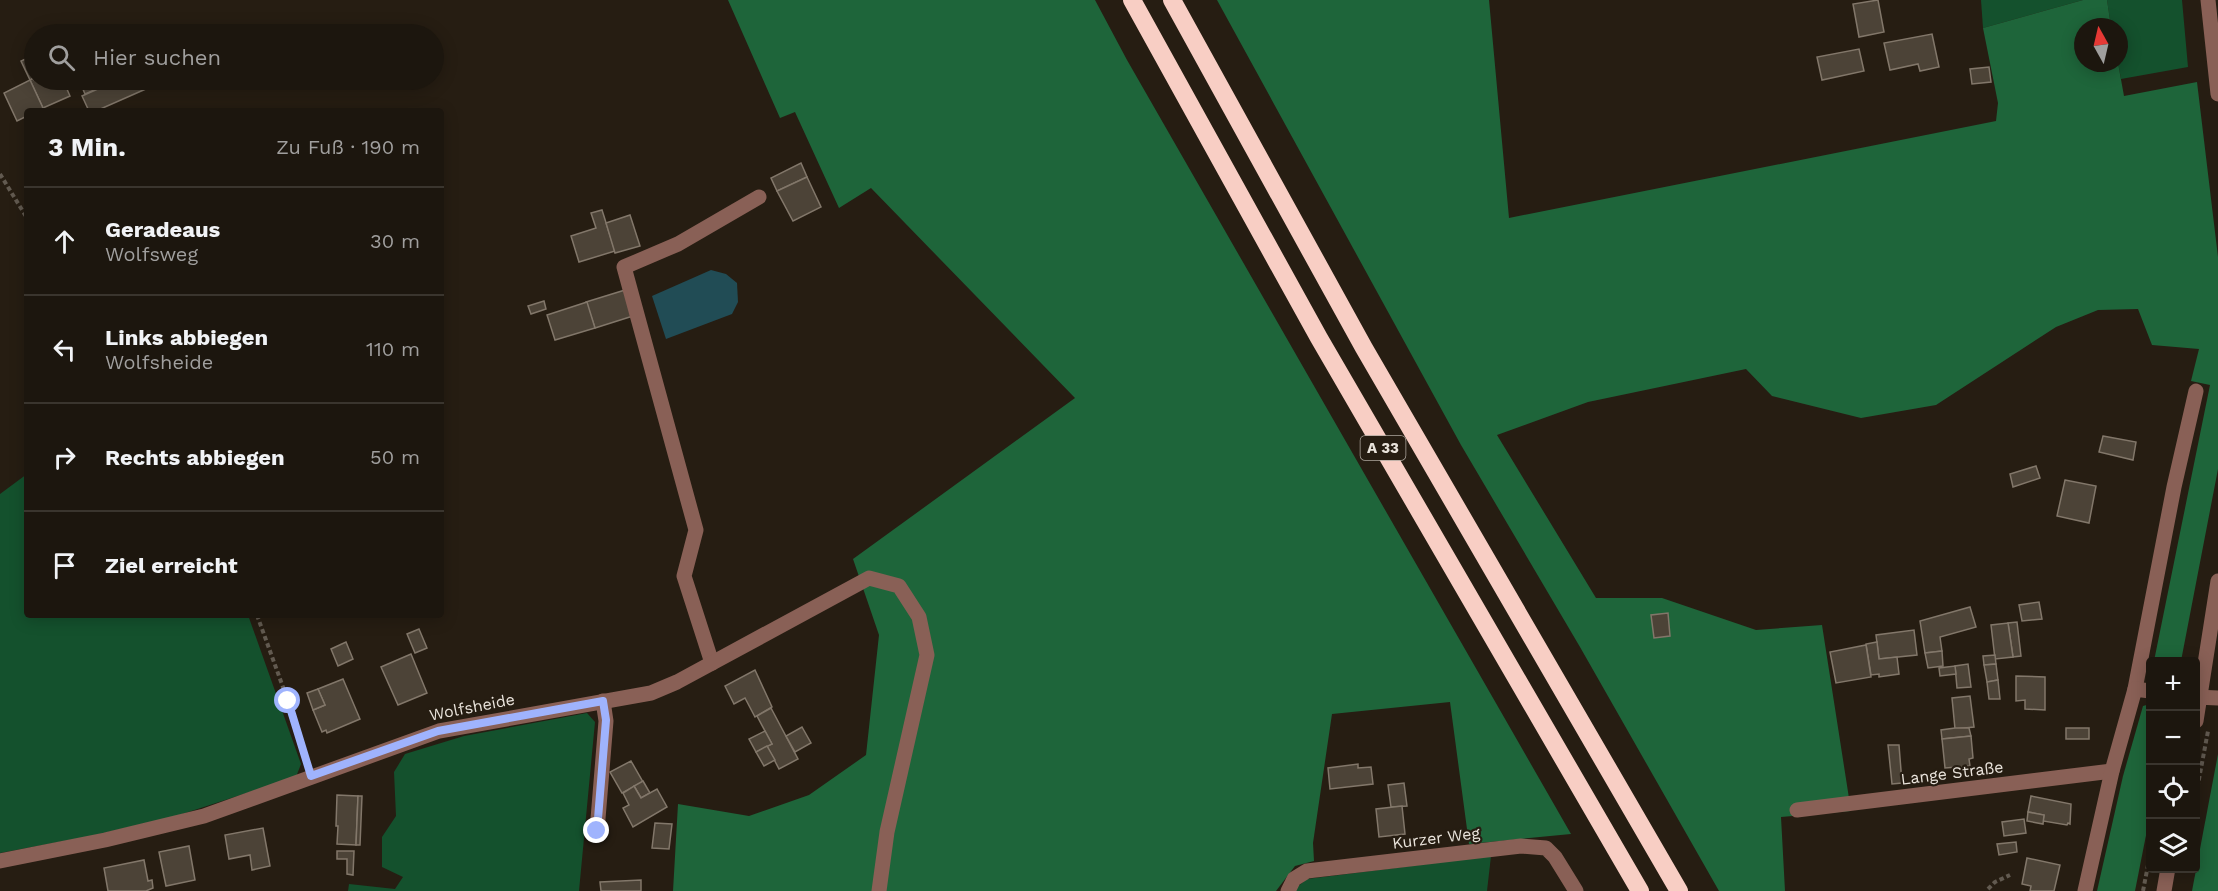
<!DOCTYPE html>
<html lang="de">
<meta charset="utf-8">
<style>
:root{--surface:#1c160e;--page:#251f17;--text:#f1f3f6;--muted:#a09f9e;--line:#3a352e}
body{margin:0;font-family:"Work Sans",sans-serif;background:var(--page);color:var(--text)}
.controls{position:absolute;right:18px;bottom:18px;display:grid;overflow:hidden;border-radius:6px;box-shadow:0 3px 15px #0003}
.controls button{width:54px;height:54px;display:grid;place-items:center;padding:0;border:0;border-bottom:2px solid var(--line);background:var(--surface);color:var(--text);font:30px sans-serif}
.compass{position:absolute;left:2074px;top:18px;width:54px;height:54px;border-radius:50%;background:var(--surface);box-shadow:0 3px 15px #0003;rotate:352deg}
.stop{position:absolute;width:18px;height:18px;margin:-14px;border:4px solid #9fb3fd;border-radius:50%;background:#fff}
.stop.end{background:#9fb3fd;border-color:#fff;box-shadow:0 2px 6px #0008}
.list{margin:0;padding:0;list-style:none}
h2{display:flex;justify-content:space-between;align-items:center;height:78px;margin:0;padding:0 24px;font-size:26px}
h2 small{font-size:20px;font-weight:400;color:var(--muted)}
.list li{display:grid;grid-template-columns:39px 1fr auto;gap:18px;align-items:center;box-sizing:border-box;height:108px;padding:0 24px;border-top:2px solid var(--line)}
.list b{display:block;font-size:22px;white-space:nowrap}
.list p{margin:0;font-size:20px;white-space:nowrap;color:var(--muted)}
.list em{font-size:20px;font-style:normal;color:var(--muted)}
.icon{flex:none;width:33px;height:33px;fill:none;stroke:currentColor;stroke-width:2;stroke-linecap:round;stroke-linejoin:round}
.map{position:relative;flex:none;width:2218px;height:891px;overflow:hidden}
.search{position:absolute;background:var(--surface);box-shadow:0 3px 15px #0003;left:24px;top:24px;width:420px;height:66px;display:flex;align-items:center;gap:15px;box-sizing:border-box;padding:0 21px;border-radius:33px;color:var(--muted);font-size:22px}
.panel{position:absolute;background:var(--surface);box-shadow:0 3px 15px #0003;left:24px;top:108px;width:420px;height:510px;border-radius:6px}
.map>svg:first-child{display:block}
.green{fill:#14512d}
.forest{fill:#1e653a}
.water{fill:#214c55}
.building{fill:#4c4337;stroke:#82776a;stroke-width:1.5}
.lines{fill:none;stroke-linecap:round;stroke-linejoin:round}
.path{stroke:#625a50;stroke-width:4;stroke-dasharray:4.5 3;stroke-linecap:butt}
.minor{stroke:#896056;stroke-width:15}
.highway{stroke:#f8cec4;stroke-width:18}
.route{stroke:#9fb3fd;stroke-width:8}
.labels{text-anchor:middle;dominant-baseline:central;stroke-width:4.5;stroke-linejoin:round;paint-order:stroke}
.shield{fill:#261d12;stroke:#aea89f;stroke-width:1.5}
.shield-label{font-size:15px;font-weight:bold;fill:#e9e3db}
.street-label{font-size:16px;fill:#e9e3db;stroke:#261d12}
</style>
<div class="map">
<svg width="2218" height="891" viewBox="0 0 2218 891">
<rect width="100%" height="100%" fill="#261d12"/>
<g class="green">
<path d="M1981,0H2083L1983,28Z"/>
<path d="M2107,0H2182L2188,67L2121,79L2118,63L2119,27H2111Z"/>
<path d="M27,474V615H248L301,764L296,777L176,816L91,836L0,853V494Z"/>
<path d="M587,713L595,722L579,891H348L349,884L395,889L403,877L382,867V837L396,816L394,772L405,754L464,736Z"/>
<path d="M1491,856L1487,891H1295L1297,887L1307,879Z"/>
</g>
<g class="forest">
<path d="M728,0H1095L1127,60L1571,834L1469,844L1450,702L1332,714L1313,843L1314,861L1295,866L1276,891H673L678,804L749,816L809,795L866,755L879,635L853,559L1075,398L871,188L839,208L795,112L780,118Z"/>
<path d="M1217,0H1489L1509,218L1996,121L1998,103L1983,28L2083,0H2107L2111,27H2083V63H2118L2124,96L2197,82L2218,257V469L2181,661H2154L2210,385L2191,381L2199,349L2152,345L2138,309L2098,310L2056,327L1936,405L1861,418L1772,396L1746,369L1588,402L1497,435L1596,598H1662L1756,630L1822,625L1851,811L1781,817L1785,891H1719L1580,647L1461,445Z"/>
<path d="M2150,704V815L2135,891H2097L2123,776L2143,706Z"/>
<path d="M2218,754V891H2192Z"/>
</g>
<path class="water" d="M711,270L726,274L737,283L738,302L732,314L666,339L652,296Z"/>
<g class="building">
<path d="M1878,0L1884,32L1859,37L1853,4Z"/>
<path d="M1932,34L1939,67L1920,71L1918,64L1890,70L1884,43Z"/>
<path d="M1859,49L1864,71L1822,80L1817,57Z"/>
<path d="M34,55V78L30,80L21,61Z"/>
<path d="M1989,67L1991,82L1972,84L1970,69Z"/>
<path d="M34,78V80H63L70,96L43,108L30,80Z"/>
<path d="M30,80L43,108L38,111H27V116L17,121L4,93Z"/>
<path d="M86,80H118L85,94L80,82Z"/>
<path d="M118,80H145L148,88L96,111H89L82,96Z"/>
<path d="M801,163L807,177L777,191L771,178Z"/>
<path d="M807,177L821,207L793,221L777,191Z"/>
<path d="M602,210L615,251L579,262L571,236L596,228L591,213Z"/>
<path d="M630,215L640,246L615,253L606,223Z"/>
<path d="M625,290L633,316L595,328L586,302Z"/>
<path d="M544,301L546,309L531,314L528,306Z"/>
<path d="M587,302L595,328L555,340L547,315Z"/>
<path d="M2103,436L2136,442L2133,460L2099,452Z"/>
<path d="M2036,466L2040,478L2013,487L2010,474Z"/>
<path d="M2065,480L2096,486L2089,523L2057,516Z"/>
<path d="M2039,602L2042,619L2022,621L2019,605Z"/>
<path d="M1970,607L1976,627L1940,637L1942,651L1925,653L1920,621Z"/>
<path d="M1668,613L1670,636L1654,638L1651,615Z"/>
<path d="M2017,622L2021,656L2013,657L2008,623Z"/>
<path d="M2008,623L2013,657L1995,659L1991,625Z"/>
<path d="M419,629L427,648L415,653L407,634Z"/>
<path d="M1914,630L1917,655L1879,659L1876,635Z"/>
<path d="M346,642L353,659L338,666L331,649Z"/>
<path d="M1877,642L1879,659L1897,657L1899,674L1879,677V674L1871,675L1866,644Z"/>
<path d="M1866,645L1871,677L1836,683L1830,652Z"/>
<path d="M1942,651L1943,666L1928,668L1925,653Z"/>
<path d="M411,654L427,693L398,705L381,667Z"/>
<path d="M1995,655L1996,664L1984,665L1983,656Z"/>
<path d="M1968,664L1971,687L1957,688L1955,666Z"/>
<path d="M1996,664L1998,680L1987,682L1984,665Z"/>
<path d="M1955,666L1956,674L1940,676L1939,668Z"/>
<path d="M755,670L772,707L755,717L745,698L734,704L725,686Z"/>
<path d="M2016,676L2045,677V710L2025,709V700L2016,701Z"/>
<path d="M343,679L360,719L327,733L326,730L322,732L313,710L325,705L318,689Z"/>
<path d="M1998,680L2000,699H1989L1987,682Z"/>
<path d="M318,689L325,705L313,710L307,693Z"/>
<path d="M1970,696L1974,727L1955,729L1952,698Z"/>
<path d="M771,708L798,759L779,769L767,746L772,744L757,716Z"/>
<path d="M802,727L811,743L795,752L786,736Z"/>
<path d="M1955,728H1969L1971,736L1942,739L1941,730Z"/>
<rect x="2066" y="728" width="23" height="11"/>
<path d="M765,731L772,744L756,752L749,739Z"/>
<path d="M1971,736L1973,758L1969,759L1970,766L1945,768L1942,739Z"/>
<path d="M1888,745H1899L1902,783L1892,784Z"/>
<path d="M767,746L775,760L764,766L756,752Z"/>
<path d="M631,761L643,782L622,793L610,772Z"/>
<path d="M1358,764V768L1371,767L1373,784L1330,789L1328,768Z"/>
<path d="M643,781L650,793L641,798L634,786Z"/>
<path d="M1404,783L1407,806L1391,807L1388,785Z"/>
<path d="M634,786L641,798L657,789L667,807L633,827L623,808L629,805L623,793Z"/>
<path d="M337,795L358,796L356,845L337,844L338,826H336Z"/>
<path d="M358,796H362L360,845H356Z"/>
<path d="M2031,796L2071,804L2070,824L2068,823L2067,825L2043,821L2044,815L2028,812Z"/>
<path d="M1402,806L1405,834L1379,837L1376,809Z"/>
<path d="M2028,812L2044,815L2043,824L2027,821Z"/>
<path d="M2024,819L2026,833L2004,836L2002,822Z"/>
<path d="M655,823L672,824L669,849L652,848Z"/>
<path d="M263,828L270,866L252,870L250,855L229,859L225,835Z"/>
<path d="M2016,842L2017,852L1999,855L1997,844Z"/>
<path d="M189,846L195,880L166,886L159,852Z"/>
<path d="M337,851H354L353,875L347,874V859H337Z"/>
<path d="M2027,858L2060,865L2054,891H2030L2031,886L2022,884Z"/>
<path d="M144,860L148,881L152,880L153,888L146,891H108L104,868Z"/>
<path d="M641,880V891H601L600,882Z"/>
</g>
<g class="lines">
<g class="path">
<path d="M0,174L27,218"/>
<path d="M257,615L288,701L307,762"/>
<path d="M2196,795L2208,731"/>
<path d="M1988,889L1995,882L2010,875"/>
<path d="M2143,891L2150,855"/>
</g>
<g class="minor">
<path d="M2208,0L2218,94"/>
<path d="M712,663L684,576L696,530L624,267L678,244L759,197"/>
<path d="M2135,689L2174,487L2196,391"/>
<path d="M2196,697L2218,698"/>
<path d="M2196,721L2218,581"/>
<path d="M1797,810L2112,771"/>
<path d="M597,831L606,721L603,701"/>
<path d="M0,861L105,840L204,816L439,731L651,693L677,682L869,578L899,586L919,617L927,655L887,832L879,891"/>
<path d="M1288,891L1294,879L1307,871L1521,846L1546,848L1555,857L1576,891"/>
<path d="M2085,891L2112,771L2135,689L2150,691"/>
<path d="M2164,891L2168,868"/>
</g>
<g class="highway">
<path d="M1132,0L1319,338L1640,891"/>
<path d="M1172,0L1364,348L1679,891"/>
</g>
</g>
<g class="lines">
<path class="route" d="M288,701L311,776L438,731L603,701L606,720L597,831"/>
</g>
<g class="labels">
<rect class="shield" x="1360.5" y="436" width="45" height="24" rx="4.5"/>
<g class="shield-label">
<text x="1383" y="448">A 33</text>
</g>
<g class="street-label">
<text transform="translate(472 707) rotate(-11)">Wolfsheide</text>
<text transform="translate(1952 773) rotate(-7)">Lange Straße</text>
<text transform="translate(1436 838) rotate(-7)">Kurzer Weg</text>
</g>
</g>
</svg>
<div class="controls">
<button>+</button>
<button>−</button>
<button><svg class="icon" aria-label="locate" viewBox="0 0 24 24"><circle cx="12" cy="12" r="6"/><path d="M12 2v4M12 18v4M2 12h4M18 12h4"/></svg></button>
<button><svg class="icon" aria-label="layers" viewBox="0 0 24 24"><path d="M12 4l9 5-9 5-9-5zM3 14l9 5 9-5"/></svg></button>
</div>
<svg class="compass" viewBox="-18 -18 36 36"><path d="M0-13l5 13h-10z" fill="#e53935"/><path d="M0 13l5-13h-10z" fill="#a09f9e"/></svg>
<div class="stop" style="left:288px;top:701px"></div>
<div class="stop end" style="left:597px;top:831px"></div>
<div class="search"><svg class="icon" aria-label="search" viewBox="0 0 24 24"><circle cx="10" cy="10" r="6"/><path d="M15 15l6 6"/></svg>Hier suchen</div>
<section class="panel">
<h2>3 Min.<small>Zu Fuß · 190 m</small></h2>
<ul class="list">
<li><svg class="icon" aria-label="ahead" viewBox="0 0 24 24"><path d="M12 20V5M6 11l6-6 6 6"/></svg><div><b>Geradeaus</b><p>Wolfsweg</p></div><em>30 m</em></li>
<li><svg class="icon" aria-label="left" viewBox="0 0 24 24"><path d="M17 20v-9H6M10 6l-5 5 5 5"/></svg><div><b>Links abbiegen</b><p>Wolfsheide</p></div><em>110 m</em></li>
<li><svg class="icon" aria-label="right" viewBox="0 0 24 24"><path d="M7 20v-9h11M14 6l5 5-5 5"/></svg><div><b>Rechts abbiegen</b></div><em>50 m</em></li>
<li><svg class="icon" aria-label="arrive" viewBox="0 0 24 24"><path d="M6 21V4h12l-3 4 3 4H6"/></svg><div><b>Ziel erreicht</b></div></li>
</ul>
</section>
</div>
